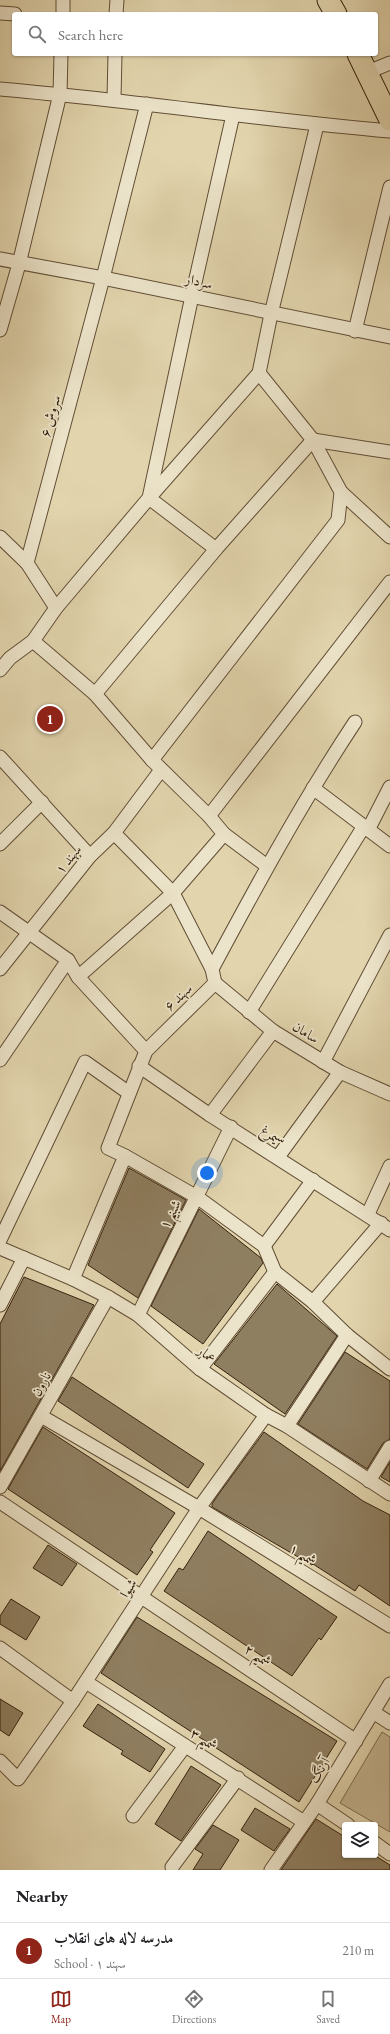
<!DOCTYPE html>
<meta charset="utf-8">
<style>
:root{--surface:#fff;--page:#f6f6f6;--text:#202124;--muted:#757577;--line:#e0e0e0;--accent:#8f2418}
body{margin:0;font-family:"EB Garamond",Amiri,serif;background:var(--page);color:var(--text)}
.controls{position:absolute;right:12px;bottom:12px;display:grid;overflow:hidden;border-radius:4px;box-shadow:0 1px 3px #0004}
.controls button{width:36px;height:36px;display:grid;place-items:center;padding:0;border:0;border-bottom:1px solid var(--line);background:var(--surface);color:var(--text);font:20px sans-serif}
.you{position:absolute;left:207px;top:1173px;width:14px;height:14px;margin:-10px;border:3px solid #fff;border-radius:50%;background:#1a73e8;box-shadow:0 0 0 6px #1a73e833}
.badge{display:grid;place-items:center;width:26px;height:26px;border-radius:50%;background:var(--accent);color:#fff;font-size:13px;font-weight:700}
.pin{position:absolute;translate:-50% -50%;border:2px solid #fff;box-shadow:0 1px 4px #0006}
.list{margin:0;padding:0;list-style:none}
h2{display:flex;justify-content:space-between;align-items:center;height:52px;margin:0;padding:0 16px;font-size:17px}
h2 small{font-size:13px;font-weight:400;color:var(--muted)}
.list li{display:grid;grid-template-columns:26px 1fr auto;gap:12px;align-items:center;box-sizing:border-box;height:56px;padding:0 16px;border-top:1px solid var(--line)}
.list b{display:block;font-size:15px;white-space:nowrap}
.list p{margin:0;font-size:13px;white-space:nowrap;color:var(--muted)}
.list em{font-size:13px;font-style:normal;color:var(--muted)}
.icon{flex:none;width:22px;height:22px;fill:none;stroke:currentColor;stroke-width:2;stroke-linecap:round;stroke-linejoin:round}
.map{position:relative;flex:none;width:390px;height:1870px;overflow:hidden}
.search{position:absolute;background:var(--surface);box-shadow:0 1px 3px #0004;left:12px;right:12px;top:12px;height:44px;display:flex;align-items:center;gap:10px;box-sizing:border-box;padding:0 14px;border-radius:4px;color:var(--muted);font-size:15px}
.sheet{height:108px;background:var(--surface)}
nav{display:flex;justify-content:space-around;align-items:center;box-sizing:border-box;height:56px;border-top:1px solid var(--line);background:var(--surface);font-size:11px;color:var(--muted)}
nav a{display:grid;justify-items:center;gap:2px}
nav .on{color:var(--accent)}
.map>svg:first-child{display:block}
.green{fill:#c5b693;stroke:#7e6c50}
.building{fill:#8f7f61;stroke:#36210d}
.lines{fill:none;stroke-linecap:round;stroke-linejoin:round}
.street-casing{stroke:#614e35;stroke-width:15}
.primary-casing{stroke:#36210d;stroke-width:23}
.street{stroke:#ece4ca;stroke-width:13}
.primary{stroke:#e2d5ae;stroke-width:21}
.labels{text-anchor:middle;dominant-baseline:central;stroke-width:3.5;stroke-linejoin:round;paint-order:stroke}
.street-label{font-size:14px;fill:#36210d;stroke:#ece4ca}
</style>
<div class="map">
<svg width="390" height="1870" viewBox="0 0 390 1870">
<rect width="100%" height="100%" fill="#e2d5ae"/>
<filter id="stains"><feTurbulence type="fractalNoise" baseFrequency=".005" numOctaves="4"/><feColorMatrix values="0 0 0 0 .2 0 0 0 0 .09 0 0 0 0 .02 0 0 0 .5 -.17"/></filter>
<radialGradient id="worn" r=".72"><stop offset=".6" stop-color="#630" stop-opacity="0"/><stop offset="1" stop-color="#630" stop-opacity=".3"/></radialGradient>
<path class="green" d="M382,1732L390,1737V1832L340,1803Z"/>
<g class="building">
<path d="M129,1168L186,1200L138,1298L88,1265Z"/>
<path d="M199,1209L261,1258L263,1263L203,1344L151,1306Z"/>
<path d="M24,1277L94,1305L0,1471V1324Z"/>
<path d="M277,1284L337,1336L285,1414L214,1364Z"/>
<path d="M345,1352L390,1381V1439L383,1443L367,1469L298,1424Z"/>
<path d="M72,1377L204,1464L188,1488L58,1401Z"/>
<path d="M43,1427L175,1513L150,1550L153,1552L137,1575L8,1489Z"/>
<path d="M264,1432L363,1501L390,1515V1606L359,1585L355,1591L313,1564L312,1565L212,1507V1504L218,1495Z"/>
<path d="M390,1462V1482L381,1477Z"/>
<path d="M208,1531L337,1617L321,1640L319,1638L292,1676L164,1591L179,1568L183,1570Z"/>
<path d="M48,1545L77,1564L62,1586L33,1568Z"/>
<path d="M11,1599L40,1617L26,1640L0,1624V1616Z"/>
<path d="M137,1617L337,1741L299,1802L101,1673Z"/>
<path d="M0,1699L23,1713L9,1736L0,1730Z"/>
<path d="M98,1704L165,1749L150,1772L121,1754L123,1751L83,1726Z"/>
<path d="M191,1766L221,1785L181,1841L155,1824Z"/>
<path d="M255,1808L290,1829L274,1851L241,1830Z"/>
<path d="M316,1819L345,1837V1855H374L390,1865V1870H281Z"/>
<path d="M213,1825L239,1840L220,1870H193L203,1854L195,1849Z"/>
</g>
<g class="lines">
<defs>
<g id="street">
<path d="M0,13L15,14"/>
<path d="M63,14V0"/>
<path d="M116,14L117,0"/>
<path d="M368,72L390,63"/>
<path d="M0,89C130,100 260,120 390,131"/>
<path d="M114,99L115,54"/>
<path d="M0,259L103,278L390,337"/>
<path d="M0,330L19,264L60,94L61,54"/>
<path d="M355,331L390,187"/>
<path d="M313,440L390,452"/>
<path d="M341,492L390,537"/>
<path d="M0,537L27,563L56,608"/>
<path d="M216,549L149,498L259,373L271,314L317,125"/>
<path d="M27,563L103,278L147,104"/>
<path d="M33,641L95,694L152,760L209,816L224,834L267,866"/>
<path d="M0,670L10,658L33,641L56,608L149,498L192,296L233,115"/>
<path d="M95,694L216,549L313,440"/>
<path d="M0,757L90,856"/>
<path d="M152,760L338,520L341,492L313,440L259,373"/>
<path d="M313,788L390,846"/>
<path d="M209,816L390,582"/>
<path d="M368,830L390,787"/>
<path d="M114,833L173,893L212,969"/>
<path d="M0,844L42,802"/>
<path d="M0,912L68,960L78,977L146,1051"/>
<path d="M0,969L90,856L114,833L161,770"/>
<path d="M78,977L173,893L224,834"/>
<path d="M215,983L273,1031L340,1072L390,1094"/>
<path d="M249,1012L364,826"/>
<path d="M0,1060L68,960"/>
<path d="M323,1062L390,935"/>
<path d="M139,1066L210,1115L390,1230"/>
<path d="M210,1115L273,1031"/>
<path d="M125,1156L197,1197L264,1246L275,1272L313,1302L347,1335L390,1369"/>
<path d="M278,1157L340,1072"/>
<path d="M368,1214L390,1166"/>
<path d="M0,1240L85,1062L129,1093"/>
<path d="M264,1246L313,1180"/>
<path d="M0,1248L73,1279L108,1297L138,1315L200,1369L266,1415L287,1426L390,1494"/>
<path d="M73,1279L125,1156L108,1148L146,1051L215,983L212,969C257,885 302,802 355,722"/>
<path d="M313,1302L381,1223"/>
<path d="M0,1305L24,1258"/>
<path d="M138,1315L231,1127"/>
<path d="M200,1369L275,1272"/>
<path d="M41,1416L199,1508L390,1626"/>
<path d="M287,1426L347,1335"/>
<path d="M369,1481L390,1447"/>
<path d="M0,1487L108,1297"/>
<path d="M0,1502L356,1741"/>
<path d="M0,1648L73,1701"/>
<path d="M86,1682L304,1822"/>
<path d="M373,1712L390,1723"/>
<path d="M0,1761L18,1779L73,1701L199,1508L266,1415"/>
<path d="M317,1804L348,1825"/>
<path d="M133,1816L185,1746"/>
<path d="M375,1843L390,1854"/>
<path d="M172,1867L238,1778"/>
<path d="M271,1870L317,1804L390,1684"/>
</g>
<g id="primary">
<path d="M328,0L336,14"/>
<path d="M358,54L390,120"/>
</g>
</defs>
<use href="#street" class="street-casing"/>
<use href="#primary" class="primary-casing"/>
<use href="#street" class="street"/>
<use href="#primary" class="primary"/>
</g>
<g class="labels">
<g class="street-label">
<text transform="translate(199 281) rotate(12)">سردار</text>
<text transform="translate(50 416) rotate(-75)">سروش ۶</text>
<text transform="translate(68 859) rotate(-51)">سهند ۱</text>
<text transform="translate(178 997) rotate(-44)">سهند ۶</text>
<text transform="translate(306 1032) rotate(32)">سامان</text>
<text transform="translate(273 1135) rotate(33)">سیمرغ</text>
<text transform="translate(170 1214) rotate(-63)">شبنم ۱</text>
<text transform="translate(207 1354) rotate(39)">عمار</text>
<text transform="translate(41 1384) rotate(-61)">نارون</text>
<text transform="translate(303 1554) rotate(32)">شمیم ۱</text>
<text transform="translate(128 1588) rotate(-57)">شیوا</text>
<text transform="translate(258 1655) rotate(34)">شمیم ۲</text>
<text transform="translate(204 1739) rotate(32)">شمیم ۳</text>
<text transform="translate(319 1770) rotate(-58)">آرنگ</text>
</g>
</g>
<rect width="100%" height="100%" filter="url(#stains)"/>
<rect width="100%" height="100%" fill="url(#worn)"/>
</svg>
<div class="controls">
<button><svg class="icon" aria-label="layers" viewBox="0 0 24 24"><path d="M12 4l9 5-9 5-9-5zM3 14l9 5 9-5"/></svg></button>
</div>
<div class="you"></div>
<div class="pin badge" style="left:50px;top:719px">1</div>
<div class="search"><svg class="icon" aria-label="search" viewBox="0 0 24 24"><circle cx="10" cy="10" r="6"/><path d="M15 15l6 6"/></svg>Search here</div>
</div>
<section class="sheet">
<h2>Nearby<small></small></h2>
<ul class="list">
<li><span class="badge">1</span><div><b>مدرسه لاله های انقلاب</b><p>School · سهند ۱</p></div><em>210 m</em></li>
</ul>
</section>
<nav>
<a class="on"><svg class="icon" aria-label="map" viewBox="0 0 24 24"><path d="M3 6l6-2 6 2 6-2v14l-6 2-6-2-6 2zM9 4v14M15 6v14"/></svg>Map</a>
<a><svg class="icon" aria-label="directions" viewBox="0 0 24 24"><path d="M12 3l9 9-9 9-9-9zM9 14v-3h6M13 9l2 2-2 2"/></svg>Directions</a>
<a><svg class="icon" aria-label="saved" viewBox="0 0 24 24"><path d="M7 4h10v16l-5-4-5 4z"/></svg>Saved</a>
</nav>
